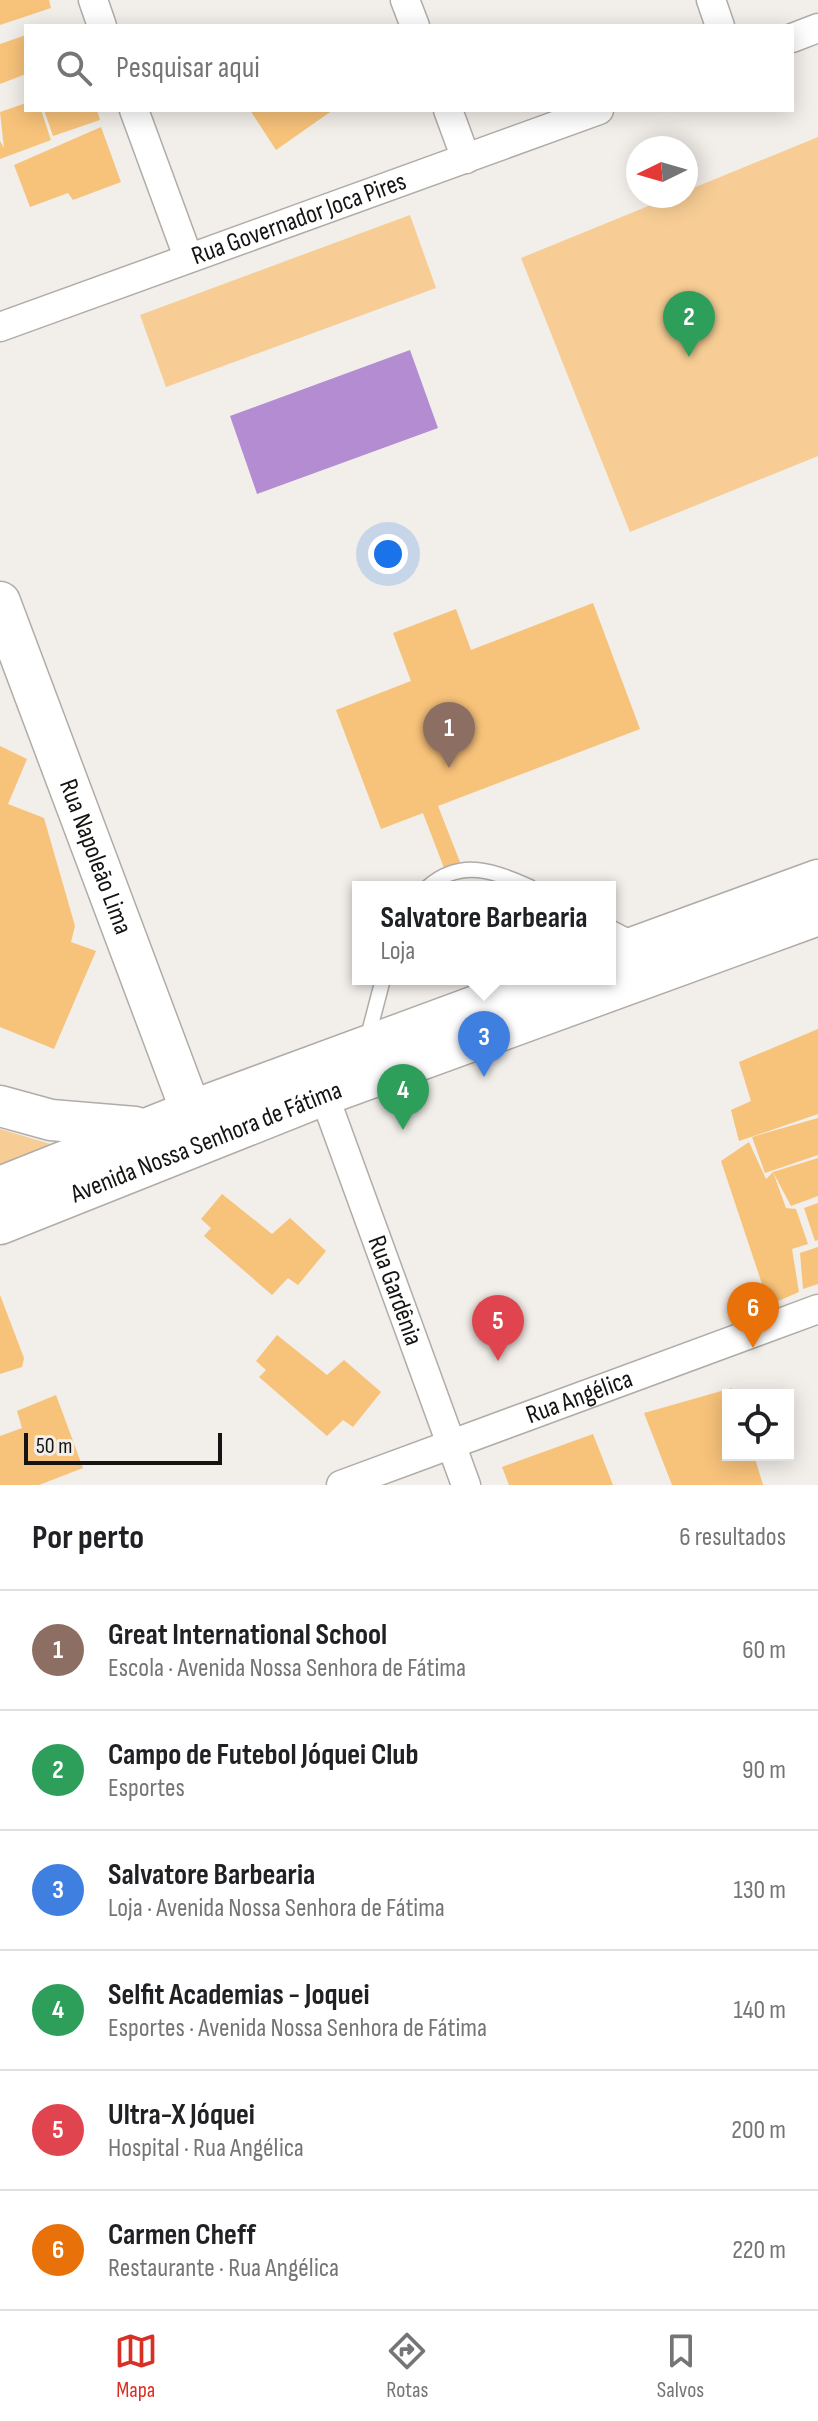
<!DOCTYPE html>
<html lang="pt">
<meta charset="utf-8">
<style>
:root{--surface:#fff;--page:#f2f2f2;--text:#202124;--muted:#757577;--line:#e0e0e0;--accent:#d93025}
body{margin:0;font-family:"Sofia Sans Condensed",sans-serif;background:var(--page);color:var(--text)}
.controls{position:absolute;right:24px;bottom:24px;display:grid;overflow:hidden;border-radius:0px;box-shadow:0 4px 20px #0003}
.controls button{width:72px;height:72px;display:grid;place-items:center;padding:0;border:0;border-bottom:2px solid var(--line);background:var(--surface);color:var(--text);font:40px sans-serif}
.compass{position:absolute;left:626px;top:136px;width:72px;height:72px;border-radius:50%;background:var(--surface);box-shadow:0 4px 20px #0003;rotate:265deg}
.scale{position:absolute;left:24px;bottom:20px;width:198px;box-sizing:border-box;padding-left:8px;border:4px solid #151412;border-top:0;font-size:22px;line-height:28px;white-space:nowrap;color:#151412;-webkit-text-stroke:6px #f2eee9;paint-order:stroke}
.you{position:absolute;left:388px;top:554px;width:28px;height:28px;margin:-20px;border:6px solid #fff;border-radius:50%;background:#1a73e8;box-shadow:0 0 0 12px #1a73e833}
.badge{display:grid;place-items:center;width:52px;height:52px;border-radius:50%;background:var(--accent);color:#fff;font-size:26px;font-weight:700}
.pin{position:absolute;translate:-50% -66px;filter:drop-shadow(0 2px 4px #0008)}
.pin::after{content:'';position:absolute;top:42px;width:28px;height:24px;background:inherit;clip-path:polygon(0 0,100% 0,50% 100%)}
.popup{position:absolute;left:352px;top:881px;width:264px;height:104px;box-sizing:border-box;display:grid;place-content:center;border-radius:0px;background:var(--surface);filter:drop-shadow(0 2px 6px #0005);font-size:26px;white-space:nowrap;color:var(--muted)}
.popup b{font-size:30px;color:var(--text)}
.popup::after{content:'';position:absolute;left:50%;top:100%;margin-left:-16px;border:16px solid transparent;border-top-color:var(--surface)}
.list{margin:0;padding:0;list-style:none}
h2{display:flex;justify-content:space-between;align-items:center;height:104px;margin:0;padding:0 32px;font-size:34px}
h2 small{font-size:26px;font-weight:400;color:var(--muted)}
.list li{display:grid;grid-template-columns:52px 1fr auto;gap:24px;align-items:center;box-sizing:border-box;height:120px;padding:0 32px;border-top:2px solid var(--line)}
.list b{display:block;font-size:30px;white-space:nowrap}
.list p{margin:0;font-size:26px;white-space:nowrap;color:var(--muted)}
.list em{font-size:26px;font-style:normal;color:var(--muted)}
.icon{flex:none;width:44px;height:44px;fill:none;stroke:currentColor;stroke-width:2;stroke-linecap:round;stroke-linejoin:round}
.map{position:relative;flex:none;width:818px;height:1485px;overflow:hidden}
.search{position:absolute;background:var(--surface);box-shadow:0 4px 20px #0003;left:24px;right:24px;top:24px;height:88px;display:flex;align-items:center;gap:20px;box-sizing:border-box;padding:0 28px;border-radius:0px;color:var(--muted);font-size:30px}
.sheet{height:824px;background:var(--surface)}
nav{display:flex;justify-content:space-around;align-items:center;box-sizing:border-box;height:112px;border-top:2px solid var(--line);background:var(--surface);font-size:22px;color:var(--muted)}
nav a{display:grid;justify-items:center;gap:4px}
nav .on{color:var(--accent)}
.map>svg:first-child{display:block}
.green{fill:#f7cd95}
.water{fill:#b38cd2}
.building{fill:#f7c27a}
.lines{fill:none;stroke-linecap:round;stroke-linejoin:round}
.lane-casing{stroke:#b0aca7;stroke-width:17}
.street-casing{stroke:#b0aca7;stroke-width:31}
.secondary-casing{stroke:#b0aca7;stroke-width:43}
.lane{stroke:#fff;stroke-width:14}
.street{stroke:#fff;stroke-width:28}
.secondary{stroke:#fff;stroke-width:40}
.labels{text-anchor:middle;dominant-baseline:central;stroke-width:7;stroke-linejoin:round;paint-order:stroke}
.street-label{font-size:26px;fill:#151412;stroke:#f2eee9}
</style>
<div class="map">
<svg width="818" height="1485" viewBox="0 0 818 1485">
<rect width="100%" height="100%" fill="#f2eee9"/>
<g class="green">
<path d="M818,137V456L630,532L521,258L673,196H686V191Z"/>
<path d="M410,215L436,288L166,387L140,315Z"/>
<path d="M0,1129L64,1148L0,1173Z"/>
</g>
<path class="water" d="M410,350L438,428L257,494L230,416Z"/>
<g class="building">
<path d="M0,0H49L51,8L0,25Z"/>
<path d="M26,35V74L0,84V44Z"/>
<path d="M26,103V110H41L51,140L0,159V141L4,148L0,112Z"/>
<path d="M44,110H97L100,120L53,136Z"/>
<path d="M250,110H333L276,150Z"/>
<path d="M101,127L121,182L73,200L68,193L30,207L14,165Z"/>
<path d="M593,603L640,729L438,806L460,862L444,868L423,813L381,829L336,710L411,681L393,633L456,609L471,650Z"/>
<path d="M0,746L27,759L8,804L44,818L75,926L71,942L96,951L54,1049L0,1027Z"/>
<path d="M818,1029V1114L739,1141L731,1110L751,1101L739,1062Z"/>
<path d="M818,1118V1155L765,1173L752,1137Z"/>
<path d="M749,1142L766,1179L773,1172L818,1158V1196L791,1206L773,1172L786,1208L796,1209L808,1244L792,1249L799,1292L769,1305L721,1161Z"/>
<path d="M222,1194L272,1234L290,1218L326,1251L298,1285L288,1278L272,1295L204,1236L211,1228L201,1219Z"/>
<path d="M818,1203V1240L815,1241L804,1208Z"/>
<path d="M818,1247V1284L803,1289L800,1253Z"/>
<path d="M0,1295L24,1358L22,1367L0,1374Z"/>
<path d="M277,1335L327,1375L344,1360L381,1392L353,1427L343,1420L327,1436L259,1377L266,1370L256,1361Z"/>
<path d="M732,1388L734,1395H728V1455H754L763,1485H672L644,1413Z"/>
<path d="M56,1395L83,1468L39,1485H0V1436L22,1428L17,1411Z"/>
<path d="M593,1434L613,1485H509L502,1467Z"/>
</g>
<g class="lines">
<defs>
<g id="lane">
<path d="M428,887C461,858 495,871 530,887"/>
<path d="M610,927L635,940"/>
<path d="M367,1040L383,979"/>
</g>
<g id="street">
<path d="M93,0L102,26"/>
<path d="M405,0L415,26"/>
<path d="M711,0L720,26"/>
<path d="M792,38L818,28"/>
<path d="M134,110L188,257"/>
<path d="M448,110L466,159"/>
<path id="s1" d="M0,327L599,110"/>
<path id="s2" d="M324,1095L466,1485"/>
<path id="s3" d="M341,1485L818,1309"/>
</g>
<g id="secondary">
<path id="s4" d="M0,602L191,1111"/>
<path d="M610,956L818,880"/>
<path d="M0,1106L51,1120L135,1127"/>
<path d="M0,1187L191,1111L549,979"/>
<path id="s5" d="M0,1224L324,1095L818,915"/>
</g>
</defs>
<use href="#lane" class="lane-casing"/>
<use href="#street" class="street-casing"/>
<use href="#secondary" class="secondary-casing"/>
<use href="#lane" class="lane"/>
<use href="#street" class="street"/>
<use href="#secondary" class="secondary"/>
</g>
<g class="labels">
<g class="street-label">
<text stroke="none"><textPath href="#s1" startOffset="318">Rua Governador Joca Pires</textPath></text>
<text stroke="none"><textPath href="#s4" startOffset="272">Rua Napoleão Lima</textPath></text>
<text stroke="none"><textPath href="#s5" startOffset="222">Avenida Nossa Senhora de Fátima</textPath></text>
<text stroke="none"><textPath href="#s2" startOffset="208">Rua Gardênia</textPath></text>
<text stroke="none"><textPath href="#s3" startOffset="254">Rua Angélica</textPath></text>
</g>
</g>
</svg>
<div class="controls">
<button><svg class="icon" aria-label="locate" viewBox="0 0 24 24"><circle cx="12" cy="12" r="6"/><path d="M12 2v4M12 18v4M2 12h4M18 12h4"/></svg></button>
</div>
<svg class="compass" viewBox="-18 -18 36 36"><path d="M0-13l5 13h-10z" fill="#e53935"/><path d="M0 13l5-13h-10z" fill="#757577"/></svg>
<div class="scale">50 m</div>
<div class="you"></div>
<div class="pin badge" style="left:449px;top:768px;background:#8d6e63">1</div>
<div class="pin badge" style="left:689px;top:357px;background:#2e9e5b">2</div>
<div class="pin badge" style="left:484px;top:1077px;background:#3f7fe0">3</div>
<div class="popup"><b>Salvatore Barbearia</b>Loja</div>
<div class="pin badge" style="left:403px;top:1130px;background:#2e9e5b">4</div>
<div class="pin badge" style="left:498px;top:1361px;background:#e0444e">5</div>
<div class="pin badge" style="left:753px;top:1348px;background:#e8710a">6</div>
<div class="search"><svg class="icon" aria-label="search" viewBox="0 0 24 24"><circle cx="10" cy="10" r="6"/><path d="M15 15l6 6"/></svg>Pesquisar aqui</div>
</div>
<section class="sheet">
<h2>Por perto<small>6 resultados</small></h2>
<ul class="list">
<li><span class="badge" style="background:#8d6e63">1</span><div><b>Great International School</b><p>Escola · Avenida Nossa Senhora de Fátima</p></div><em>60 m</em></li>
<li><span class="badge" style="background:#2e9e5b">2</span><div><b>Campo de Futebol Jóquei Club</b><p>Esportes</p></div><em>90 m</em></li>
<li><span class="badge" style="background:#3f7fe0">3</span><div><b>Salvatore Barbearia</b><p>Loja · Avenida Nossa Senhora de Fátima</p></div><em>130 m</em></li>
<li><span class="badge" style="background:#2e9e5b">4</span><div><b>Selfit Academias - Joquei</b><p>Esportes · Avenida Nossa Senhora de Fátima</p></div><em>140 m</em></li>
<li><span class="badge" style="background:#e0444e">5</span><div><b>Ultra-X Jóquei</b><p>Hospital · Rua Angélica</p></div><em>200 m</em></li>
<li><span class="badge" style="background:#e8710a">6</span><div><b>Carmen Cheff</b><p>Restaurante · Rua Angélica</p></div><em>220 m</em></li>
</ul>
</section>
<nav>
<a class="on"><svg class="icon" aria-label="map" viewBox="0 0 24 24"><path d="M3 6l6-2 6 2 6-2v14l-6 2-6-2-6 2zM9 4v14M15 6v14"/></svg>Mapa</a>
<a><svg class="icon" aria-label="directions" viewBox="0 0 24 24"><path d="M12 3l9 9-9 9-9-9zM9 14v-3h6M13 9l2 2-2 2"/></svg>Rotas</a>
<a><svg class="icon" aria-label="saved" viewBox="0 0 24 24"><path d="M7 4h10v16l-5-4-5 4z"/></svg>Salvos</a>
</nav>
